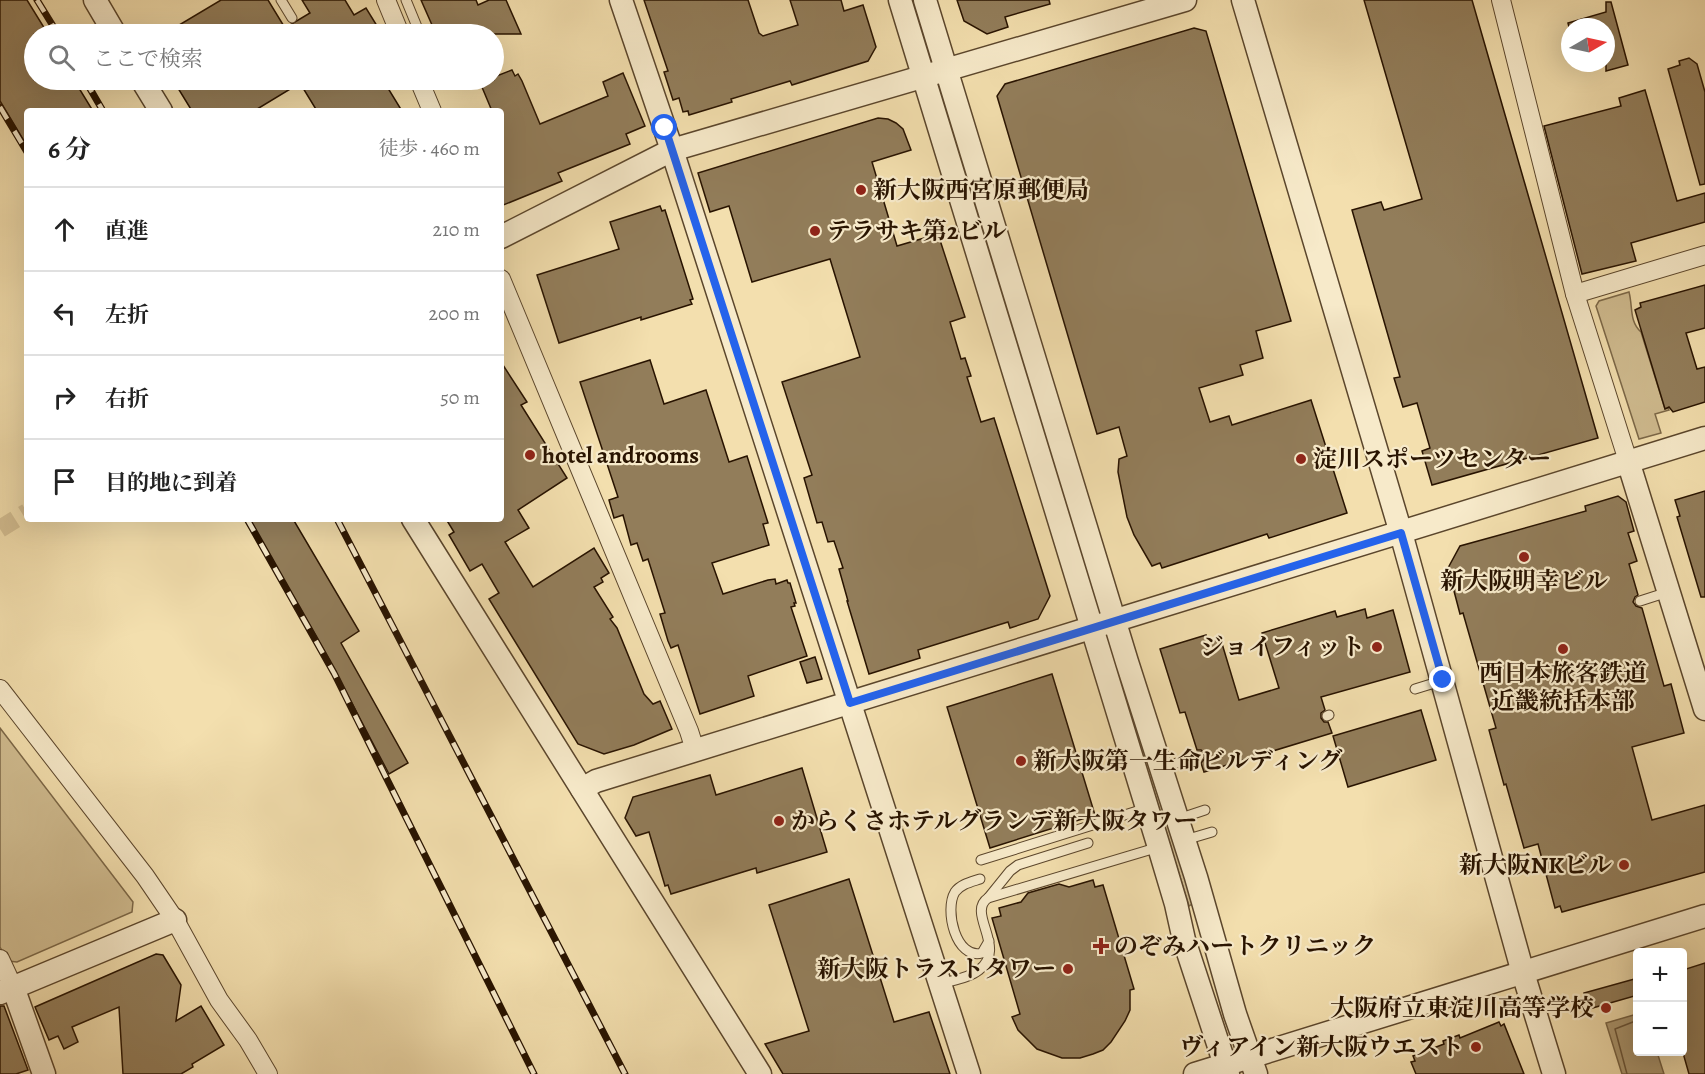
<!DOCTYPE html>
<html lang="ja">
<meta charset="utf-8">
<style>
:root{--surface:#fff;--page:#f6f6f6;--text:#222;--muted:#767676;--line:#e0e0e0}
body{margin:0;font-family:Alegreya,"Noto Serif JP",serif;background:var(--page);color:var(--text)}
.controls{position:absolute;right:18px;bottom:18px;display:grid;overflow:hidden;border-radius:6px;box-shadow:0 6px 24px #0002}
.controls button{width:54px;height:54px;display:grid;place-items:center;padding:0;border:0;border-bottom:2px solid var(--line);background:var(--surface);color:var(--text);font:30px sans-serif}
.compass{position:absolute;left:1561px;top:18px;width:54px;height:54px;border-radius:50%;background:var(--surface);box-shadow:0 6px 24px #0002;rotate:81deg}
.stop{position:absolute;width:18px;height:18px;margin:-14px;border:4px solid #2563eb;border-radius:50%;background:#fff}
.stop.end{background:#2563eb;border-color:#fff;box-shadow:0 2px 6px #0008}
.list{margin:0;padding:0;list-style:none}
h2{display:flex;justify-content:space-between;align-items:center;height:78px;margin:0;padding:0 24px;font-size:26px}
h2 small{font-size:20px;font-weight:400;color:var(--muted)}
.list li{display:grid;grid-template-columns:39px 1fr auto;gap:18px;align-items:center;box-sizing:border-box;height:84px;padding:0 24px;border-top:2px solid var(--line)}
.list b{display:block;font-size:22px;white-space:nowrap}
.list em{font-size:20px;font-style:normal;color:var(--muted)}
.icon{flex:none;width:33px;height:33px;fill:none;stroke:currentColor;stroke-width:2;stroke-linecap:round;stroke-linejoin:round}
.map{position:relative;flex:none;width:1705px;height:1074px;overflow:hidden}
.search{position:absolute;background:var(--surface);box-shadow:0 6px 24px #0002;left:24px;top:24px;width:480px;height:66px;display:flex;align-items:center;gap:15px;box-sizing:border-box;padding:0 21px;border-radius:33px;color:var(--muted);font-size:22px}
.panel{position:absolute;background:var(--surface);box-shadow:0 6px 24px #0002;left:24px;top:108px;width:480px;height:414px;border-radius:6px}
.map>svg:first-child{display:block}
.green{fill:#d0bc90;stroke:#7c6848;stroke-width:1.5}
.water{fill:#ae9a73;stroke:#786445;stroke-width:1.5}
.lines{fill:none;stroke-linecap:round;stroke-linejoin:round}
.shore{stroke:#6b563a;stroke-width:1.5}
.building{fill:#927d5a;stroke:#281300;stroke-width:1.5}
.minor-tunnel{stroke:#d5c094;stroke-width:18;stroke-dasharray:18 9;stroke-linecap:butt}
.service-casing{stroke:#5b462c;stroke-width:11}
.minor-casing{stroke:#5b462c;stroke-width:20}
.tertiary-casing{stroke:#5b462c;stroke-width:25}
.service{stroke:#f7eaca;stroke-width:9}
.minor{stroke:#f7eaca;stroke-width:18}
.tertiary{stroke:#f7eaca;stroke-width:22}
.rail-casing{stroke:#281300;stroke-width:7}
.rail{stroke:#f7eaca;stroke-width:4.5;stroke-dasharray:14;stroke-linecap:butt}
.route{stroke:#2563eb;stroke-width:8}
.poi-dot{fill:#8f2418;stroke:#f7eaca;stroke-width:2}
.labels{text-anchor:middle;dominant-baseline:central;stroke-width:4.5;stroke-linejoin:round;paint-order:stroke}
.poi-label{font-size:24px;font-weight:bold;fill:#281300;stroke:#f7eaca;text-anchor:start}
</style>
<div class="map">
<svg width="1705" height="1074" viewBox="0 0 1705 1074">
<rect width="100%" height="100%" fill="#f3dfae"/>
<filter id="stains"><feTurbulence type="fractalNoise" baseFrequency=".00333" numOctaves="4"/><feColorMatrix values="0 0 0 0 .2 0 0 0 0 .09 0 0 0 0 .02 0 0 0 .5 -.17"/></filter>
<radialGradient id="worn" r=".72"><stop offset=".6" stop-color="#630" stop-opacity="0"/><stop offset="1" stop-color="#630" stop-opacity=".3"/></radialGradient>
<g class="green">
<path d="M951,119L1089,569L1085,571L947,120Z"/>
<path d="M1629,292C1633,307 1629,321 1641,332L1665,409L1668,408L1669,410L1655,414L1661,433L1639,439L1596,306L1599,301Z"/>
<path d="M1122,674L1188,889L1192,904L1189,906L1118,675Z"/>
<path d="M0,728L133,902L132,912L17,962L8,961L0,947Z"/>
</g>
<path class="water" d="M1637,1014L1638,1052H1657L1664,1074H1622L1606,1023Z"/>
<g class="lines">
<path class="shore" d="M1627,1074L1615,1029L1638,1020"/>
</g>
<g class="building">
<path d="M0,0H27L48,34H34V80H74L93,111H27V146L0,101Z"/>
<path d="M221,0H268L285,28L310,13L302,0H345L354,15L366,8L382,34H164Z"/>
<path d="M421,0H476L478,5L489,0H506L521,34H436Z"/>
<path d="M644,0H748L759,33L763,36L798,25L790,0H841L844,11L863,5L876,47L868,61L792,85L790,81L731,99L732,102L689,115L688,111L683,112L679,98L673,100L664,72L668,71Z"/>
<path d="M957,0H1049L1050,4L1005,17L1008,27L987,34L964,21Z"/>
<path d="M1364,0H1472L1598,438L1432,485L1422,451L1430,448L1417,403L1403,407L1394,378L1400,377L1352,210L1381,202L1384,210L1422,199Z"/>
<path d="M1606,2H1611L1628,65L1606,71V27H1569L1568,23L1606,12Z"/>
<path d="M1194,28L1206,31L1291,321L1256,331L1263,358L1240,365L1243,375L1199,388L1210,422L1229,416L1232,425L1311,400L1347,513L1269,538L1267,534L1162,568L1160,563L1152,566L1134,535L1127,517L1118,472L1119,459L1127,456L1119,427L1097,434L997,96L1005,84Z"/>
<path d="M1689,58L1697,64L1705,92V184L1700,185L1668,69L1680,65L1679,61Z"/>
<path d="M512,70L515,76L518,74L522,81L540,124L608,96L603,82L623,73L645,126L626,134L630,144L558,173L562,181L501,206V111H492L479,80H494V77Z"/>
<path d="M173,80H383L402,111H317L300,83L254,111H192Z"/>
<path d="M1645,90L1677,201L1705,193V222L1631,243L1636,261L1582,274L1544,126L1621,106L1619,98Z"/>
<path d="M878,118L888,119L896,123L903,129L911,150L872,162L897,246L938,234L965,317L950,322L961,359L965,358L971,376L967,377L981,422L994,418L1050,596L1038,619L1010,628L1008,622L918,650L920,658L869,674L847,601H848L839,569L843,568L834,541L828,542L822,522L817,523L804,478L812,475L782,382L860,357L830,259L752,282L729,206L710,212L698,173Z"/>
<path d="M660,206L662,211L665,210L693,299L690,300L692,304L641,320V317L559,343L537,275L619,249L610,222Z"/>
<path d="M1705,285V328L1686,333L1697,369L1705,367V402L1673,412L1669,407L1665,409L1635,310L1641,307L1640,303Z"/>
<path d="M650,360L664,404L706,390L729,462L747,456L768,523L763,524L769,545L712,563L723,594L768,580L775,579L776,584L787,580L788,583H790L796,603H794L795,606L791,607L807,656L748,676L754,696L700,714L678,645L671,648L668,641L660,614L665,613L648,559L643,561L637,543L631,545L623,515L614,518L609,500L618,497L580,382Z"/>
<path d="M501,362L527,402L521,405L567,478L518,510L529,528L505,542L533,587L594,548L609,573L601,578L603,582L594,587L613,617L610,619L617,628L644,694L653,704L660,701L672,729L634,745L604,754L578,744L489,599L499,593L482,564L470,571L449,535L454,532L446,519H501Z"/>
<path d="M1705,491V597H1701L1677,517L1680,516L1675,500Z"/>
<path d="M1618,496L1626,502L1634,531L1628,533L1637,561L1629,564L1638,595L1635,597L1633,602L1636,606L1642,608L1664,686L1671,684L1684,733L1632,747L1652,820L1705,805V872L1562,912L1560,906L1555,908L1538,844L1524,848L1506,784L1504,785L1489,730L1496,728L1463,613L1460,614L1448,568L1460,546L1586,511L1585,506Z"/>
<path d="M249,519H293L359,631L341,643L408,763L389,774L325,652Z"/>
<path d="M1365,609L1367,618L1393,610L1410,672L1321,697L1325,710L1321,713V718L1324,722H1328L1332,733L1204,772L1201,763L1205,758V753L1201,750H1197L1185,712L1180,713L1160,649L1206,635L1207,641L1220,637L1239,700L1279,688L1262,633L1335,611L1337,617Z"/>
<path d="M815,657L822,679L807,683L800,662Z"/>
<path d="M1052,674L1095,815L990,848L947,707Z"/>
<path d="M1421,710L1436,760L1348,787L1333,736Z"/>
<path d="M802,768L827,852L757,873L756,868L671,894L668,885L665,886L649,832L636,836L625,818L633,797L710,775L716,795Z"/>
<path d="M849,879L894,1022L929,1012L950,1074H783L765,1044L809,1031L769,905Z"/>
<path d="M1093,880L1095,887L1103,885L1134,989L1130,990V1010L1125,1021L1111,1042L1103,1050L1093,1054L1080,1058H1062L1037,1049L1018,1030L1012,1017L1020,1014L992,918L1001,916L999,908L1021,902L1028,893L1059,884L1069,887Z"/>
<path d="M156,954L163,955L181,985L176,1021L201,1006L224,1045L192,1064L193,1067L181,1074H123L119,1007L72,1027L78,1042L64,1049L58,1036L49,1040L35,1007Z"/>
<path d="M1705,963V1074H1689L1683,1053V970Z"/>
<path d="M1638,978V995L1589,1009L1584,993Z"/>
<path d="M0,1006H4L28,1070L16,1074H0Z"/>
<path d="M1499,1022L1501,1026L1504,1024L1524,1074H1416L1411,1062L1415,1061L1413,1056L1444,1044L1443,1041L1459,1035L1460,1038Z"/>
</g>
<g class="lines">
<path class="minor-tunnel" d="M0,529L27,512"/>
<defs>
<g id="service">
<path d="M281,0L292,18"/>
<path d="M406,0L420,34"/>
<path d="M422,89L439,80"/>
<path d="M1640,601L1668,592"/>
<path d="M1415,689L1441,681"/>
<path d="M1327,716L1329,715"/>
<path d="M1161,768L1199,756"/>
<path d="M1178,819L1205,810"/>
<path d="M1185,840L1212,832"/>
<path d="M981,860L1147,808"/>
<path d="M980,879C971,882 961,884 955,892C944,910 956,960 982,953L989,941"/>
<path d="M989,897L1010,871L1018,865L1088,843"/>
<path d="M940,984C953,980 969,978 979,970C1008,948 966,913 988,898L1159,847"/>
</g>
<g id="minor">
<path d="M386,0L400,34"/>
<path d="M1501,0L1575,294L1628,461"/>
<path d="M419,80L432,111"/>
<path d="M501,279L689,731L695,750"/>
<path d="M1575,294L1705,255"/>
<path d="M0,689L145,876L175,920L219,1000L248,1040L268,1074"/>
<path d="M0,959L13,987"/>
</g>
<g id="tertiary">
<path d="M95,0L115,34"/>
<path d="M621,0L672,150L969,1074"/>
<path d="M900,0L1159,847L1176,904L1184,940L1228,1074"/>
<path d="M925,0L1127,662L1196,877L1235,1014L1256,1074"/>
<path d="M1243,0L1401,533L1523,973L1554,1074"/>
<path d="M142,80L161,111"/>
<path d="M501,237L672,150L1185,0"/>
<path d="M1628,461L1705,709"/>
<path d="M413,519L760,1074"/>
<path d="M582,789L596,781L1705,438"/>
<path d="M13,987L44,1074"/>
<path d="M0,993L175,920"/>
<path d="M1195,1074L1705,916"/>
</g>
</defs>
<use href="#service" class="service-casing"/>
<use href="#minor" class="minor-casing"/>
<use href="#tertiary" class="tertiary-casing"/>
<use href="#service" class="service"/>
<use href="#minor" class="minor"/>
<use href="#tertiary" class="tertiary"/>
<defs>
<g id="rail">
<path d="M37,0L58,34"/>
<path d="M85,80L103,111"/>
<path d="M0,107L27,152"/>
<path d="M247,519L334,673L534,1074"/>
<path d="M337,519L625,1074"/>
</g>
</defs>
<use href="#rail" class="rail-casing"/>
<use href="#rail" class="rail"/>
</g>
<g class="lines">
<path class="route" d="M665,128L850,703L1401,533L1443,680"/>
</g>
<g class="poi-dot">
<circle cx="861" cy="190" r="6"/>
<circle cx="815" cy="231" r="6"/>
<circle cx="530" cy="455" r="6"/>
<circle cx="1301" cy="459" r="6"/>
<circle cx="1524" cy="557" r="6"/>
<circle cx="1377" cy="647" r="6"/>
<circle cx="1563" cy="649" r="6"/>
<circle cx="1021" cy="761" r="6"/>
<circle cx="779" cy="821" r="6"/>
<circle cx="1624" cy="865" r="6"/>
<path d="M1098 937h6v6h6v6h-6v6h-6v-6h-6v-6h6z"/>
<circle cx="1068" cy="969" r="6"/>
<circle cx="1606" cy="1008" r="6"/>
<circle cx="1476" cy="1047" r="6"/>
</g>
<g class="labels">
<g class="poi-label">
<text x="873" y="190">新大阪西宮原郵便局</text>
<text x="827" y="231">テラサキ第2ビル</text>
<text x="542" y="455">hotel androoms</text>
<text x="1313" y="459">淀川スポーツセンター</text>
<text x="1524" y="581" text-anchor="middle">新大阪明幸ビル</text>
<text x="1365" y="647" text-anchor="end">ジョイフィット</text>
<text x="1563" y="673" text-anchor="middle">西日本旅客鉄道<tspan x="1563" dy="28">近畿統括本部</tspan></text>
<text x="1033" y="761">新大阪第一生命ビルディング</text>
<text x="791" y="821">からくさホテルグランデ新大阪タワー</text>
<text x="1612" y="865" text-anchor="end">新大阪NKビル</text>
<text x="1114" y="946">のぞみハートクリニック</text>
<text x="1056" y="969" text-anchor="end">新大阪トラストタワー</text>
<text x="1594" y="1008" text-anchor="end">大阪府立東淀川高等学校</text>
<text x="1464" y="1047" text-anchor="end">ヴィアイン新大阪ウエスト</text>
</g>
</g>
<rect width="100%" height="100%" filter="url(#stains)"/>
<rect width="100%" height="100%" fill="url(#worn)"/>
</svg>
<div class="controls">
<button>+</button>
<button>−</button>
</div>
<svg class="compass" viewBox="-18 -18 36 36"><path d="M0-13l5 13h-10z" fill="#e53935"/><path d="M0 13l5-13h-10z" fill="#767676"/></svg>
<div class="stop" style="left:665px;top:128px"></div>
<div class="stop end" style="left:1443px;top:680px"></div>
<div class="search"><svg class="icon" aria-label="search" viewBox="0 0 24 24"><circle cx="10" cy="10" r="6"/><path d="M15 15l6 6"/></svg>ここで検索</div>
<section class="panel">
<h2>6 分<small>徒歩 · 460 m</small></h2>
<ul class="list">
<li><svg class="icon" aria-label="ahead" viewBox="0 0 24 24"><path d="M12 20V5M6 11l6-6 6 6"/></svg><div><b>直進</b></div><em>210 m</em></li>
<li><svg class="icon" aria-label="left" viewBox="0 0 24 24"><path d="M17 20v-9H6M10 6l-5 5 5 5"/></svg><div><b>左折</b></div><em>200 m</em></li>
<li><svg class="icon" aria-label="right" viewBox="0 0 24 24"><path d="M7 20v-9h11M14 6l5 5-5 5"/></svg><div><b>右折</b></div><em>50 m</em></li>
<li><svg class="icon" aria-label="arrive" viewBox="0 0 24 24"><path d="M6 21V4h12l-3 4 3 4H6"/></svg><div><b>目的地に到着</b></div></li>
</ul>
</section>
</div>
